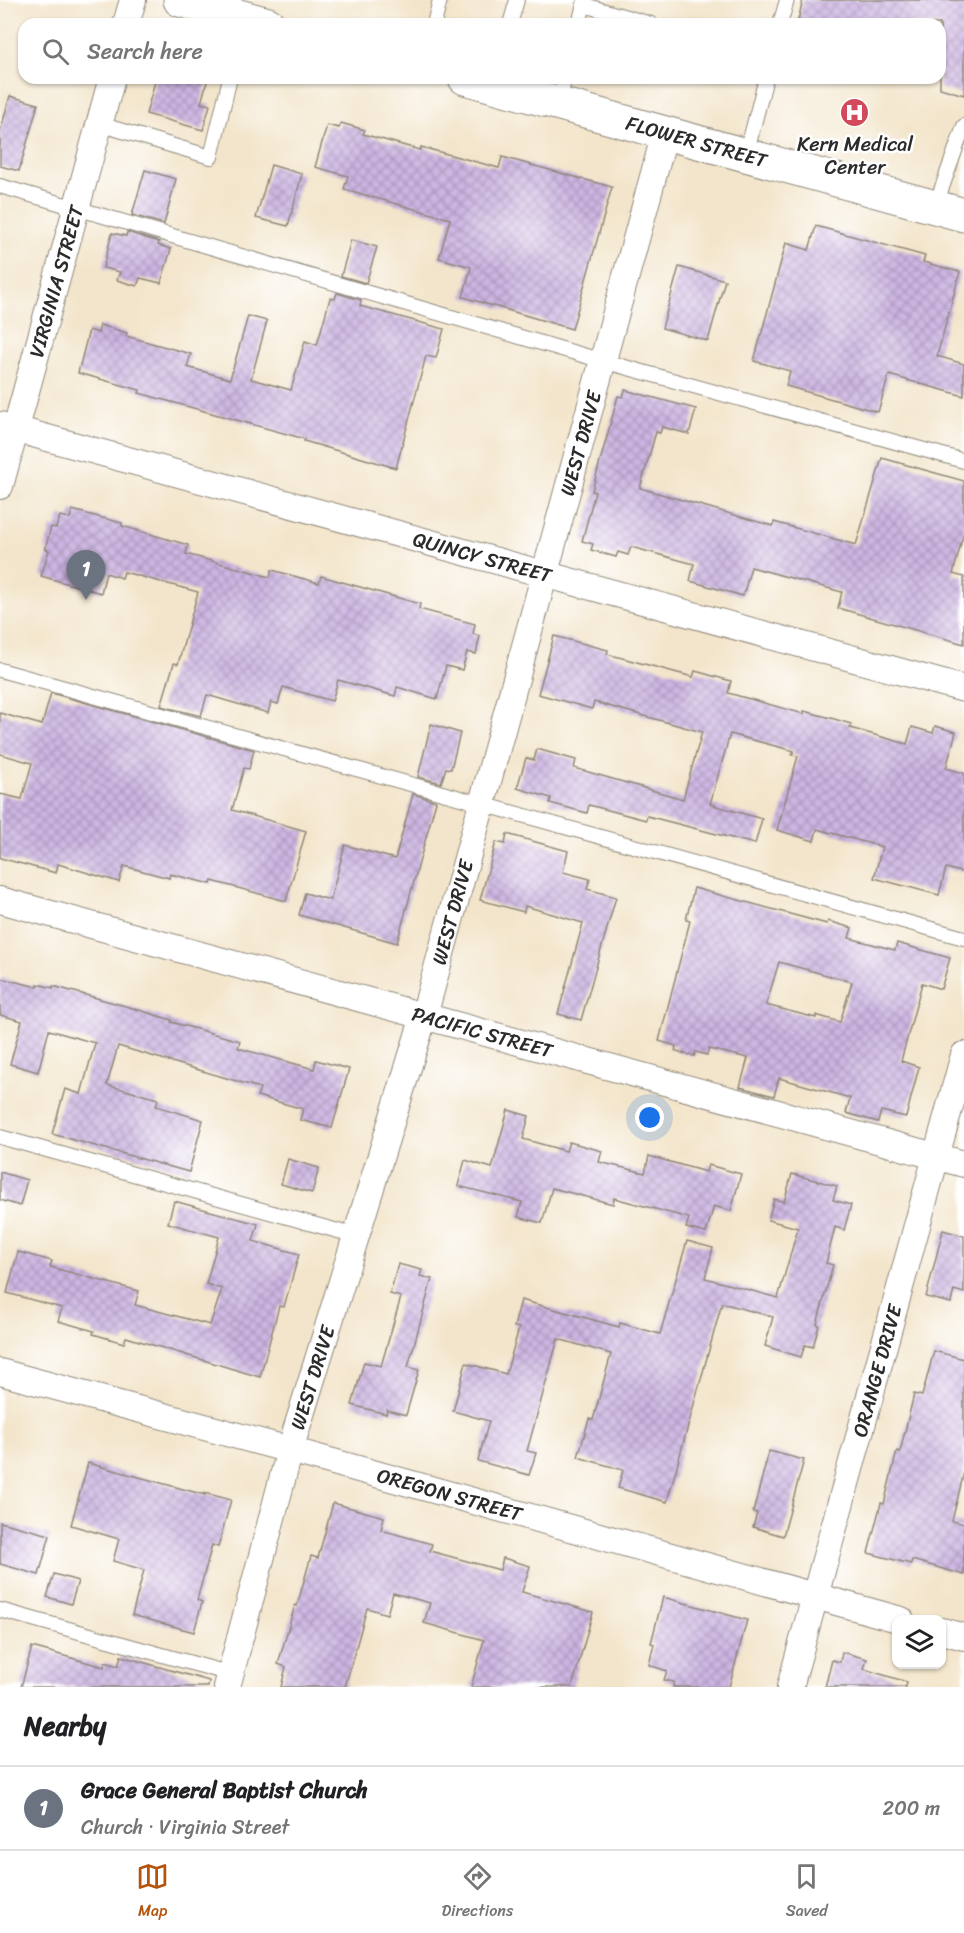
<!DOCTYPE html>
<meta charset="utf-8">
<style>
:root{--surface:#fff;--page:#f2f2f2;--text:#202124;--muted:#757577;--line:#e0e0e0;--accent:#b45309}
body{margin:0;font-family:Sriracha,sans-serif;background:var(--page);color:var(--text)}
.controls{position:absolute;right:18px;bottom:18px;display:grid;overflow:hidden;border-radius:12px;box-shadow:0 2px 4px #0004}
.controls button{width:54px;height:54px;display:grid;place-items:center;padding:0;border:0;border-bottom:2px solid var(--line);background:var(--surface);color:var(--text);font:30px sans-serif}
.you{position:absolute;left:650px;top:1118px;width:21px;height:21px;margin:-15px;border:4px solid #fff;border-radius:50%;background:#1a73e8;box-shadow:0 0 0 9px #1a73e833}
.badge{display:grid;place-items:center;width:39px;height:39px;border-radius:50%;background:var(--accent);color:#fff;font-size:20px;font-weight:700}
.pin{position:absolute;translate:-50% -50px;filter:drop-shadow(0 2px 3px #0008)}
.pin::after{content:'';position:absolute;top:32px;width:21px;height:18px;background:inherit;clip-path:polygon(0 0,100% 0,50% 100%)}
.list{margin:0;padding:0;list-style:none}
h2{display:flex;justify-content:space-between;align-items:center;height:78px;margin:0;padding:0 24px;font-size:26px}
h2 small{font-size:20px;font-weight:400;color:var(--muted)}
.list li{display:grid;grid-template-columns:39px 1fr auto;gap:18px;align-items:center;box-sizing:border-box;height:84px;padding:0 24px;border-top:2px solid var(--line)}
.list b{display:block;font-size:22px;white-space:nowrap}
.list p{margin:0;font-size:20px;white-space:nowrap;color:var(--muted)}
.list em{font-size:20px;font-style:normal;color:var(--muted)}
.icon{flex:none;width:33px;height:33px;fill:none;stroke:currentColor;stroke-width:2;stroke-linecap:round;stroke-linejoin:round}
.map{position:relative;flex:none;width:964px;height:1687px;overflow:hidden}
.search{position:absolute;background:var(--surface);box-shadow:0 2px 4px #0004;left:18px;right:18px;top:18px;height:66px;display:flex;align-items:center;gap:15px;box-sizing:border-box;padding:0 21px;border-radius:18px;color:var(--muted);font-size:22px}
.sheet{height:162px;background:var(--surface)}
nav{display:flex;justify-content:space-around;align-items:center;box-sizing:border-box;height:84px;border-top:2px solid var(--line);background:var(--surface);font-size:16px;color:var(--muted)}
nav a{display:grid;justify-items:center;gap:3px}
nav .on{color:var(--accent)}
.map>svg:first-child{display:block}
.building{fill:url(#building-cross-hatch);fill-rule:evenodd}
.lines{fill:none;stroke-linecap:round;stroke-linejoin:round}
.service-casing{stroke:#8f887b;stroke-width:16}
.minor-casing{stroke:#8f887b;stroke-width:28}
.tertiary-casing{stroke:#8f887b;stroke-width:35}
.service{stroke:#fff;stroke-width:14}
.minor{stroke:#fff;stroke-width:26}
.tertiary{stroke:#fff;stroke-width:33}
.labels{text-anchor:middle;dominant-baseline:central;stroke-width:5;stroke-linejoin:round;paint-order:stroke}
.street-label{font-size:20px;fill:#2b2b2b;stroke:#fff}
.poi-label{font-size:20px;fill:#2b2b2b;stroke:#fff}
</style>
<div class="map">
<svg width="964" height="1687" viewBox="0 0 964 1687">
<defs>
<pattern id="building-cross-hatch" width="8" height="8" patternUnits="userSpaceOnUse" patternTransform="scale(1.5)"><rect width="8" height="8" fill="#ceb6e3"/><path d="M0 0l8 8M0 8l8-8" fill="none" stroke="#a794b8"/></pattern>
</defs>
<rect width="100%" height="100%" fill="#fff"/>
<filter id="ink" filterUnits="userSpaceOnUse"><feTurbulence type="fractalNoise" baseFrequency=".0167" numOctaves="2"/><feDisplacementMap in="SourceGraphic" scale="12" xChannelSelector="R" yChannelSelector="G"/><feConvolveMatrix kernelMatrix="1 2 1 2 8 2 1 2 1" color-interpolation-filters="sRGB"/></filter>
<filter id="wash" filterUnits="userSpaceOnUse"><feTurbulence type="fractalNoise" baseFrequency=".008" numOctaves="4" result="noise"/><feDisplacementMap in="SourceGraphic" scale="24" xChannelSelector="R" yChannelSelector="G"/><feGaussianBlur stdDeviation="1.35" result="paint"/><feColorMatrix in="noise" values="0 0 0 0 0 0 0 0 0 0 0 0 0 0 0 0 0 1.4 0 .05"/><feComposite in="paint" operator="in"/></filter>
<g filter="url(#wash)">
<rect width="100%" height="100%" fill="#f3e5cb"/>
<g id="blocks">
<g class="building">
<path d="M803,0H964V95L940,88V24H809L798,20Z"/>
<path d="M156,78H208L201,103L210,105L203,130L146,114Z"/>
<path d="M10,96L38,104L19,171L0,166V132Z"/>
<path d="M341,123L365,130L363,134L420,150L421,147L499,168L502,157L612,187L572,329L463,297L471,267L439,258L450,219L344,189L348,176L315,167L327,125L339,128Z"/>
<path d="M271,165L302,174L288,226L256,218Z"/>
<path d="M145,170L176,179L164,224L132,215Z"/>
<path d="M816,226L925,256L923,262L960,272L937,356L964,364V396L889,375L878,412L786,386L790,371L754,361L786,243L809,250Z"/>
<path d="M127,232L159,242L158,245L171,249L161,283L140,278L137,286L117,280L120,272L103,268L112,233L126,236Z"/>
<path d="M351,240L377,247L366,283L341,276Z"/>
<path d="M679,267L725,280L708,341L662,328Z"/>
<path d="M337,293L361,300L360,306L444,329L436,358L426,356L396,468L304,441L305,439L139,393L140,390L78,373L89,330L98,333L100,325L127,333L126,336L191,354L187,367L230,379L248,316L267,321L251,379L291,390L305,341L317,345L330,298L335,299Z"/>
<path d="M625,390L696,409L689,434L662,427L660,433L656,432L640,488L773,526L774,522L856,545L882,458L964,481V532L953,574L964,577V644L838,608L842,592L751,567L743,596L690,581L694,564L631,547L628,555L618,552L616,557L591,550L593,544L582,541L595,492L592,491L618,396L623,397Z"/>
<path d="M72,510L122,523V526L188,545L186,554L270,577L272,570L319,583L321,576L420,604L419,609L475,624L473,634L480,636L476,654L467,652L462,670L446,666L437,699L397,687L395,696L338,680L332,701L283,687L278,704L271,702L268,713L207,695L201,716L161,706L174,663L178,664L198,592L124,572L122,578L106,573L101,593L41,576L49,550L45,549L51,527L56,528L60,516L70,518Z"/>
<path d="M554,636L608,650L607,654L693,677L695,671L731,681L728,693L804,714V711L831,718L851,724L850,728L907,744L912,727L933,733L935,726L956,732L946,768L964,773V873L946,868L939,895L874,878L882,847L817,829L814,841L777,830L798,756L792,755L794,751L730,734L710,804L762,819L755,844L647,816L646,820L589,805L587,813L550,803L551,798L517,788L526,758L534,760L537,749L576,760L574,768L683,799L702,732L594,702L592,709L538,694Z"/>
<path d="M51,693L254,750L249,769L244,768L232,810L306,831L286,901L212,881L211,884L170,874L169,878L124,866L119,882L58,864L56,873L0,858V794L22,799L32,763L0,754V713L42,725Z"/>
<path d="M431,724L460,733L451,769L446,768L441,783L418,777Z"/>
<path d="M413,794L436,801L397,943L299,915L305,893L330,900L345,845L395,859Z"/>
<path d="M507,834L568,851L563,872L590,879L587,889L616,897L581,1020L558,1014L583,923L525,906L524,912L480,900L496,842L505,844Z"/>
<path d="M694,888L827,924L828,921L852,928L849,938L895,950L897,943L950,958L941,989L922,983L901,1061L919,1067L906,1117L881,1111L878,1122L846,1113L850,1098L779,1078L774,1096L740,1087L748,1058L709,1049L707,1055L696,1052L694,1056L675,1051L676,1046L659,1041L690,921L686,920ZM779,962L852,982L840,1022L816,1015V1018L766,1005Z"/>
<path d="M0,978L38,987V984L53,988V986L129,1007L172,1020L171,1022L240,1041L238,1048L314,1069L316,1060L349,1069L332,1128L300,1120L303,1109L257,1096L260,1088L118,1046L107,1085L158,1099L156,1106L203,1120L189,1172L52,1134L65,1089L81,1094L95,1043L49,1030L38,1072L10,1064L22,1021L0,1015Z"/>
<path d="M508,1110L529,1116L523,1139L566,1151L569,1142L602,1151L599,1162L645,1173L649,1156L706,1172L708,1165L741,1174L731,1211L714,1206L706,1233L686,1228L689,1218L614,1198L613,1204L552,1188L542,1223L518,1217L522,1202L458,1186L465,1160L492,1168Z"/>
<path d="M288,1159L319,1168L312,1193L281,1184Z"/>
<path d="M0,1172L27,1180L20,1206L0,1200Z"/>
<path d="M792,1174L837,1186L833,1200L851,1205L844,1230L835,1227L826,1263L833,1265L817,1324L819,1325L813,1347L805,1345L801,1357L765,1346L773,1317L722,1303L667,1502L618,1488L623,1470L578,1457L589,1419L593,1420L611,1354L558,1339L527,1451L536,1453L529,1475L478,1461L489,1421L453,1411L466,1363L506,1374L519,1328L514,1327L521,1300L619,1327L620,1323L660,1334L687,1241L713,1248L705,1278L778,1298L798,1228L768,1220L774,1199L784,1202Z"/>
<path d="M174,1201L258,1224L253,1241L299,1254L284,1307L279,1306L260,1377L126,1337L124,1343L93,1334L94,1331L58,1321L62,1308L7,1293L18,1252L52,1261L50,1267L139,1291L135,1305L210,1325L222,1289L206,1284L219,1237L168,1223Z"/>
<path d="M943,1230L964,1236V1293L954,1290L951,1303L926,1297Z"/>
<path d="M398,1264L422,1270L420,1276L432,1279L408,1367L419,1370L406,1415L387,1410L386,1414L352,1405L364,1362L381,1366L401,1297L390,1294Z"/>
<path d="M934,1351L964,1359V1472L952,1521L964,1524V1575L912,1560L911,1564L868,1553L881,1503L884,1504L897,1451L900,1452L914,1394L922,1396Z"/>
<path d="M769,1451L804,1460L783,1536L753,1527L757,1513L753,1512Z"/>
<path d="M88,1463L205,1495V1493L231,1500L218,1547L212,1545L197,1600L202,1602L194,1632L132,1615L144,1570L113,1561L119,1539L71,1525Z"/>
<path d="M333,1503L384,1517L381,1530L432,1544L430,1551L500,1570L503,1558L530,1566L522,1592L593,1612L572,1687H471L484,1640L424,1623L430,1603L393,1593L387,1614L367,1608L345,1687H281L286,1667L278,1664L295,1605L297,1606L311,1556L318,1558Z"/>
<path d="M0,1522L50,1535L39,1575L0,1564Z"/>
<path d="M54,1574L78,1581L71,1604L47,1597Z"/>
<path d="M663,1597L747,1620L729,1687H673L674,1682L664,1680L667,1671L649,1665L654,1644L651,1643Z"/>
<path d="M32,1647L104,1667L105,1662L118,1666L121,1656L209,1681L208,1687H21Z"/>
<path d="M842,1652L867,1659L864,1669L907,1682L906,1687H825L832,1660L840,1662Z"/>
</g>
</g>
</g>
<g filter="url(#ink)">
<use href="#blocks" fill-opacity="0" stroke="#8f887b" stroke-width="1.5"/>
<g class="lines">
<defs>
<g id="service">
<path d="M584,5L651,24"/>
<path d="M434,24L440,0"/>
<path d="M510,24L517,0"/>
<path d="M579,24L585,0"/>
<path d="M780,24L787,0"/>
<path d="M558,103L565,78"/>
<path d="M99,124L211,157L230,78"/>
<path d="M746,155L766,78"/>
<path d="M0,186L603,361L964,461"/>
<path d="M935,207L964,126"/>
<path d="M0,670L964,938"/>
<path d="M0,1137L356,1236"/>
<path d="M0,1610L231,1674"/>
</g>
<g id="minor">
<path d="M126,24L133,0"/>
<path id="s1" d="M0,425L964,689"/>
<path id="s2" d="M0,486L112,78"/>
<path id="s3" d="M0,900L964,1164"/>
<path id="s4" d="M0,1372L290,1450L901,1620"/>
<path d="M942,1631L964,1637"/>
<path id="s5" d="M227,1687L290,1450L424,1016L665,133"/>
<path id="s6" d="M790,1687L964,1055"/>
</g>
<g id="tertiary">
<path d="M180,0L268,24"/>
<path id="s7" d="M465,78L964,215"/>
</g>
</defs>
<use href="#service" class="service-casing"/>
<use href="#minor" class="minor-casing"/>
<use href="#tertiary" class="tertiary-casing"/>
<use href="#service" class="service"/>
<use href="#minor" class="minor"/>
<use href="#tertiary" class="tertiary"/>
</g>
</g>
<defs>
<symbol id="hospital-disc" viewBox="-11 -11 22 22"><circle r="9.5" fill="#d1495b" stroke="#fff"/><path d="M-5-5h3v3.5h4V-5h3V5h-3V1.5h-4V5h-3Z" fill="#fff"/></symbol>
</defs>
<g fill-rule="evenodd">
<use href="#hospital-disc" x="838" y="96" width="33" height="33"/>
</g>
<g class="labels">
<g class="street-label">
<text stroke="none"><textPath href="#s7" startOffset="240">FLOWER STREET</textPath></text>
<text stroke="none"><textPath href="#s2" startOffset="212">VIRGINIA STREET</textPath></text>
<text stroke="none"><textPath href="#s5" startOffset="1293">WEST DRIVE</textPath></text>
<text stroke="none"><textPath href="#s1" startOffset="500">QUINCY STREET</textPath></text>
<text stroke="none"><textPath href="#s5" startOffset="807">WEST DRIVE</textPath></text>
<text stroke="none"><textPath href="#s3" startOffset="500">PACIFIC STREET</textPath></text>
<text stroke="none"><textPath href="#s6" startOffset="328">ORANGE DRIVE</textPath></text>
<text stroke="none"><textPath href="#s5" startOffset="321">WEST DRIVE</textPath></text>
<text stroke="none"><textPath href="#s4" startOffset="466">OREGON STREET</textPath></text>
</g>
<g class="poi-label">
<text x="855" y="144">Kern Medical<tspan x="855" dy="23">Center</tspan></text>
</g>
</g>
</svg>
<div class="controls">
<button><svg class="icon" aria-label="layers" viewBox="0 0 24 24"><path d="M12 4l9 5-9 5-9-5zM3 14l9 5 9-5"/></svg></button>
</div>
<div class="you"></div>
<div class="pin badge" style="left:86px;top:600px;background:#6b7280">1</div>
<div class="search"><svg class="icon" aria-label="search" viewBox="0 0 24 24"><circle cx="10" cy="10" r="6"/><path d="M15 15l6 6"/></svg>Search here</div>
</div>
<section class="sheet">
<h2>Nearby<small></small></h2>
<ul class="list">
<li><span class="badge" style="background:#6b7280">1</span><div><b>Grace General Baptist Church</b><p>Church · Virginia Street</p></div><em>200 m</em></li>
</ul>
</section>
<nav>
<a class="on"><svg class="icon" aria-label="map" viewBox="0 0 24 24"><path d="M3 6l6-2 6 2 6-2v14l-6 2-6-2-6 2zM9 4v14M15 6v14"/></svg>Map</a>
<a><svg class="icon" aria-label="directions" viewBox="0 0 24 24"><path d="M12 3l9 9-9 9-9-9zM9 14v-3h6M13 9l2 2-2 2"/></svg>Directions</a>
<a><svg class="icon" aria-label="saved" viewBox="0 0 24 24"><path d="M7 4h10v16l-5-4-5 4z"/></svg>Saved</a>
</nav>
